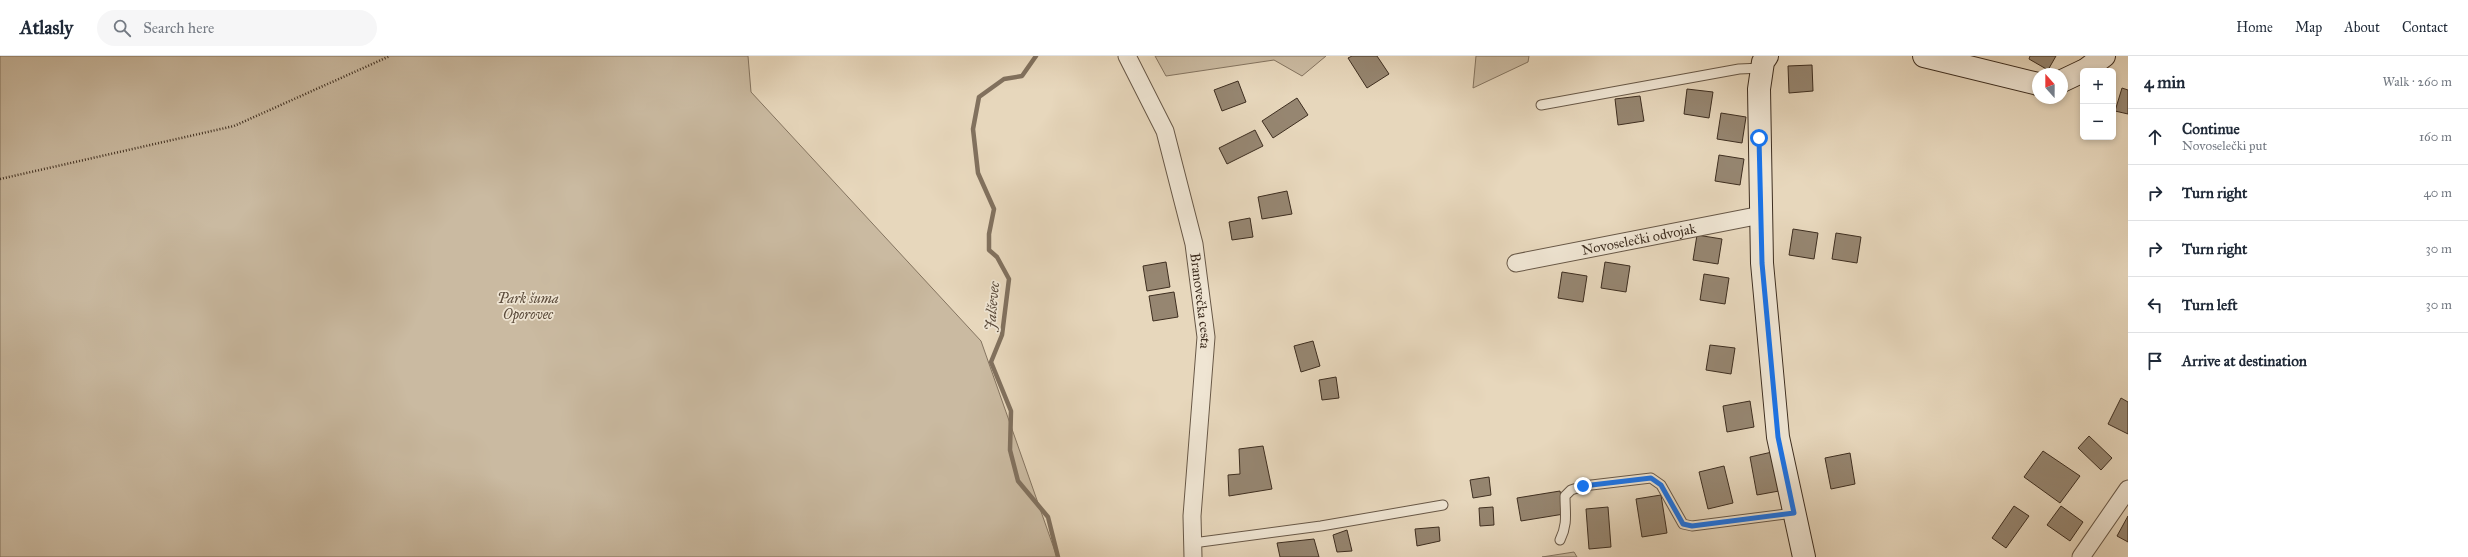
<!DOCTYPE html>
<meta charset="utf-8">
<style>
:root{--surface:#fff;--page:#f6f6f7;--text:#1f2937;--muted:#747a83;--line:#e0e1e3}
body{margin:0;font-family:"IM FELL Great Primer",serif;background:var(--page);color:var(--text)}
.controls{position:absolute;right:12px;top:12px;display:grid;overflow:hidden;border-radius:6px;box-shadow:0 2px 6px #0003}
.controls button{width:36px;height:36px;display:grid;place-items:center;padding:0;border:0;border-bottom:1px solid var(--line);background:var(--surface);color:var(--text);font:20px sans-serif}
.compass{position:absolute;left:2032px;top:12px;width:36px;height:36px;border-radius:50%;background:var(--surface);box-shadow:0 2px 6px #0003;rotate:339deg}
.stop{position:absolute;width:12px;height:12px;margin:-9px;border:3px solid #1a73e8;border-radius:50%;background:#fff}
.stop.end{background:#1a73e8;border-color:#fff;box-shadow:0 1px 4px #0008}
.list{margin:0;padding:0;list-style:none}
h2{display:flex;justify-content:space-between;align-items:center;height:52px;margin:0;padding:0 16px;font-size:17px}
h2 small{font-size:13px;font-weight:400;color:var(--muted)}
.list li{display:grid;grid-template-columns:26px 1fr auto;gap:12px;align-items:center;box-sizing:border-box;height:56px;padding:0 16px;border-top:1px solid var(--line)}
.list b{display:block;font-size:15px;white-space:nowrap}
.list p{margin:0;font-size:13px;white-space:nowrap;color:var(--muted)}
.list em{font-size:13px;font-style:normal;color:var(--muted)}
.icon{flex:none;width:22px;height:22px;fill:none;stroke:currentColor;stroke-width:2;stroke-linecap:round;stroke-linejoin:round}
.map{position:relative;flex:none;width:2128px;height:501px;overflow:hidden}
header{display:flex;align-items:center;gap:24px;box-sizing:border-box;height:56px;padding:0 20px;background:var(--surface);border-bottom:1px solid var(--line)}
header strong{font-size:19px}
nav{display:flex;gap:22px;margin-inline-start:auto;font-size:14px}
.search{width:280px;height:36px;background:var(--page);display:flex;align-items:center;gap:10px;box-sizing:border-box;padding:0 14px;border-radius:22px;color:var(--muted);font-size:15px}
main{display:flex}
aside{flex:1;background:var(--surface)}
.map>svg:first-child{display:block}
.green{fill:#cabaa1;stroke:#847460}
.lines{fill:none;stroke-linecap:round;stroke-linejoin:round}
.stream{stroke:#81715e;stroke-width:4.5}
.building{fill:#968671;stroke:#3e2e20}
.lane-casing{stroke:#685847;stroke-width:11}
.street-casing{stroke:#685847;stroke-width:19}
.secondary-casing{stroke:#3e2e20;stroke-width:24}
.path{stroke:#3e2e20;stroke-width:2.5;stroke-dasharray:1 2;stroke-linecap:butt}
.lane{stroke:#efe5d3;stroke-width:9}
.street{stroke:#efe5d3;stroke-width:17}
.secondary{stroke:#efe5d3;stroke-width:22}
.route{stroke:#1a73e8;stroke-width:5}
.labels{text-anchor:middle;dominant-baseline:central;stroke-width:3.5;stroke-linejoin:round;paint-order:stroke}
.street-label{font-size:14px;fill:#3e2e20;stroke:#efe5d3}
.park-label{font-size:14px;font-style:italic;fill:#5a4a3a;stroke:#efe5d3}
.water-label{font-size:15px;font-style:italic;fill:#5a4a3a;stroke:#efe5d3}
</style>
<header>
<strong>Atlasly</strong>
<div class="search"><svg class="icon" aria-label="search" viewBox="0 0 24 24"><circle cx="10" cy="10" r="6"/><path d="M15 15l6 6"/></svg>Search here</div>
<nav><a>Home</a><a>Map</a><a>About</a><a>Contact</a></nav>
</header>
<main>
<div class="map">
<svg width="2128" height="501" viewBox="0 0 2128 501">
<rect width="100%" height="100%" fill="#e7d7bc"/>
<filter id="stains"><feTurbulence type="fractalNoise" baseFrequency=".005" numOctaves="4"/><feColorMatrix values="0 0 0 0 .2 0 0 0 0 .09 0 0 0 0 .02 0 0 0 .5 -.17"/></filter>
<radialGradient id="worn" r=".72"><stop offset=".6" stop-color="#630" stop-opacity="0"/><stop offset="1" stop-color="#630" stop-opacity=".3"/></radialGradient>
<g class="green">
<path d="M0,0H748L751,36L981,285L1057,501H0Z"/>
<path d="M1155,0H1326L1302,20L1274,4L1166,20Z"/>
<path d="M1476,0H1529L1528,6L1473,32Z"/>
<path d="M1574,496L1577,501H1542Z"/>
</g>
<g class="lines">
<path class="stream" d="M1036,0L1022,20L1004,23L979,41L973,73L978,117L994,153L989,178V194L997,201L1009,223L1002,279L991,306L1011,355L1010,394L1018,425L1048,461L1058,501"/>
</g>
<g class="building">
<path d="M1352,0H1377L1389,18L1367,32L1348,2Z"/>
<path d="M2030,0H2056L2048,14L2029,3Z"/>
<path d="M1812,9L1813,35L1789,37L1788,10Z"/>
<path d="M1238,25L1246,46L1222,55L1214,34Z"/>
<path d="M2122,32L2128,34V58L2115,55Z"/>
<path d="M1687,33L1713,36L1709,62L1684,58Z"/>
<path d="M1640,40L1644,65L1618,69L1615,43Z"/>
<path d="M1297,42L1308,59L1273,82L1262,65Z"/>
<path d="M1721,57L1746,61L1742,87L1717,83Z"/>
<path d="M1255,74L1263,90L1227,108L1219,92Z"/>
<path d="M1719,99L1744,103L1740,129L1715,125Z"/>
<path d="M1287,135L1292,158L1262,163L1258,141Z"/>
<path d="M1250,162L1253,181L1232,184L1229,166Z"/>
<path d="M1793,173L1818,177L1814,203L1789,199Z"/>
<path d="M1836,177L1861,181L1857,207L1832,203Z"/>
<path d="M1697,179L1722,183L1718,208L1693,204Z"/>
<path d="M1166,206L1170,231L1147,235L1143,210Z"/>
<path d="M1605,206L1630,210L1626,236L1601,232Z"/>
<path d="M1562,216L1587,220L1583,246L1558,242Z"/>
<path d="M1704,218L1729,222L1725,248L1700,244Z"/>
<path d="M1174,236L1178,261L1153,265L1149,240Z"/>
<path d="M1313,285L1320,310L1301,316L1294,290Z"/>
<path d="M1710,289L1735,292L1731,318L1706,314Z"/>
<path d="M1336,321L1339,342L1322,344L1319,324Z"/>
<path d="M2121,342L2128,346V378L2108,368Z"/>
<path d="M1750,345L1754,371L1727,376L1723,350Z"/>
<path d="M2089,380L2112,402L2101,414L2078,392Z"/>
<path d="M1263,390L1272,433L1229,440L1228,419L1240,418L1239,393Z"/>
<path d="M2043,395L2080,420L2060,447L2024,421Z"/>
<path d="M1772,396L1779,435L1757,439L1750,401Z"/>
<path d="M1850,397L1855,428L1831,433L1825,402Z"/>
<path d="M1724,410L1733,447L1708,453L1699,416Z"/>
<path d="M1489,421L1491,439L1473,442L1470,424Z"/>
<path d="M1560,435L1564,458L1521,465L1517,442Z"/>
<path d="M1661,439L1667,477L1642,481L1636,443Z"/>
<path d="M2014,450L2029,460L2006,492L1992,482Z"/>
<path d="M2061,450L2083,466L2070,485L2047,469Z"/>
<path d="M1493,451L1494,469L1480,470L1479,452Z"/>
<path d="M1608,451L1611,491L1589,493L1586,453Z"/>
<path d="M2128,460V486L2117,480Z"/>
<path d="M1439,471L1440,485L1417,490L1415,473Z"/>
<path d="M1347,474L1352,495L1337,496L1333,479Z"/>
<path d="M1314,483L1319,501H1280L1277,487Z"/>
</g>
<g class="lines">
<defs>
<g id="lane">
<path d="M1541,49L1739,13L1762,12"/>
<path d="M1560,484C1568,468 1565,457 1565,440L1571,434L1583,430L1651,422L1661,429L1683,468L1692,470L1794,457"/>
<path d="M1193,487L1321,470L1443,449"/>
</g>
<g id="street">
<path id="s1" d="M1127,0L1165,75L1194,188L1206,281L1192,460L1193,501"/>
<path id="s2" d="M1516,207L1761,159"/>
<path d="M2081,501L2128,433"/>
</g>
<g id="secondary">
<path d="M1767,0L1763,6L1759,33L1762,207L1778,381L1804,501"/>
<path d="M1924,0L2038,28"/>
<path d="M2084,15L2104,0"/>
<path d="M2062,25L2083,15"/>
</g>
</defs>
<use href="#lane" class="lane-casing"/>
<use href="#street" class="street-casing"/>
<use href="#secondary" class="secondary-casing"/>
<path class="path" d="M0,123L234,70L390,0"/>
<use href="#lane" class="lane"/>
<use href="#street" class="street"/>
<use href="#secondary" class="secondary"/>
</g>
<g class="lines">
<path class="route" d="M1583,430L1651,422L1661,429L1683,468L1692,470L1794,457L1778,381L1762,207L1759,82"/>
</g>
<g class="labels">
<g class="street-label">
<text stroke="none"><textPath href="#s2" startOffset="125">Novoselečki odvojak</textPath></text>
<text stroke="none"><textPath href="#s1" startOffset="258">Branovečka cesta</textPath></text>
</g>
<g class="park-label">
<text x="528" y="242">Park šuma<tspan x="528" dy="16">Oporovec</tspan></text>
</g>
<g class="water-label">
<text transform="translate(992 250) rotate(-85)">Jalševec</text>
</g>
</g>
<rect width="100%" height="100%" filter="url(#stains)"/>
<rect width="100%" height="100%" fill="url(#worn)"/>
</svg>
<div class="controls">
<button>+</button>
<button>−</button>
</div>
<svg class="compass" viewBox="-18 -18 36 36"><path d="M0-13l5 13h-10z" fill="#e53935"/><path d="M0 13l5-13h-10z" fill="#747a83"/></svg>
<div class="stop" style="left:1759px;top:82px"></div>
<div class="stop end" style="left:1583px;top:430px"></div>
</div>
<aside>
<h2>4 min<small>Walk · 260 m</small></h2>
<ul class="list">
<li><svg class="icon" aria-label="ahead" viewBox="0 0 24 24"><path d="M12 20V5M6 11l6-6 6 6"/></svg><div><b>Continue</b><p>Novoselečki put</p></div><em>160 m</em></li>
<li><svg class="icon" aria-label="right" viewBox="0 0 24 24"><path d="M7 20v-9h11M14 6l5 5-5 5"/></svg><div><b>Turn right</b></div><em>40 m</em></li>
<li><svg class="icon" aria-label="right" viewBox="0 0 24 24"><path d="M7 20v-9h11M14 6l5 5-5 5"/></svg><div><b>Turn right</b></div><em>30 m</em></li>
<li><svg class="icon" aria-label="left" viewBox="0 0 24 24"><path d="M17 20v-9H6M10 6l-5 5 5 5"/></svg><div><b>Turn left</b></div><em>30 m</em></li>
<li><svg class="icon" aria-label="arrive" viewBox="0 0 24 24"><path d="M6 21V4h12l-3 4 3 4H6"/></svg><div><b>Arrive at destination</b></div></li>
</ul>
</aside>
</main>
